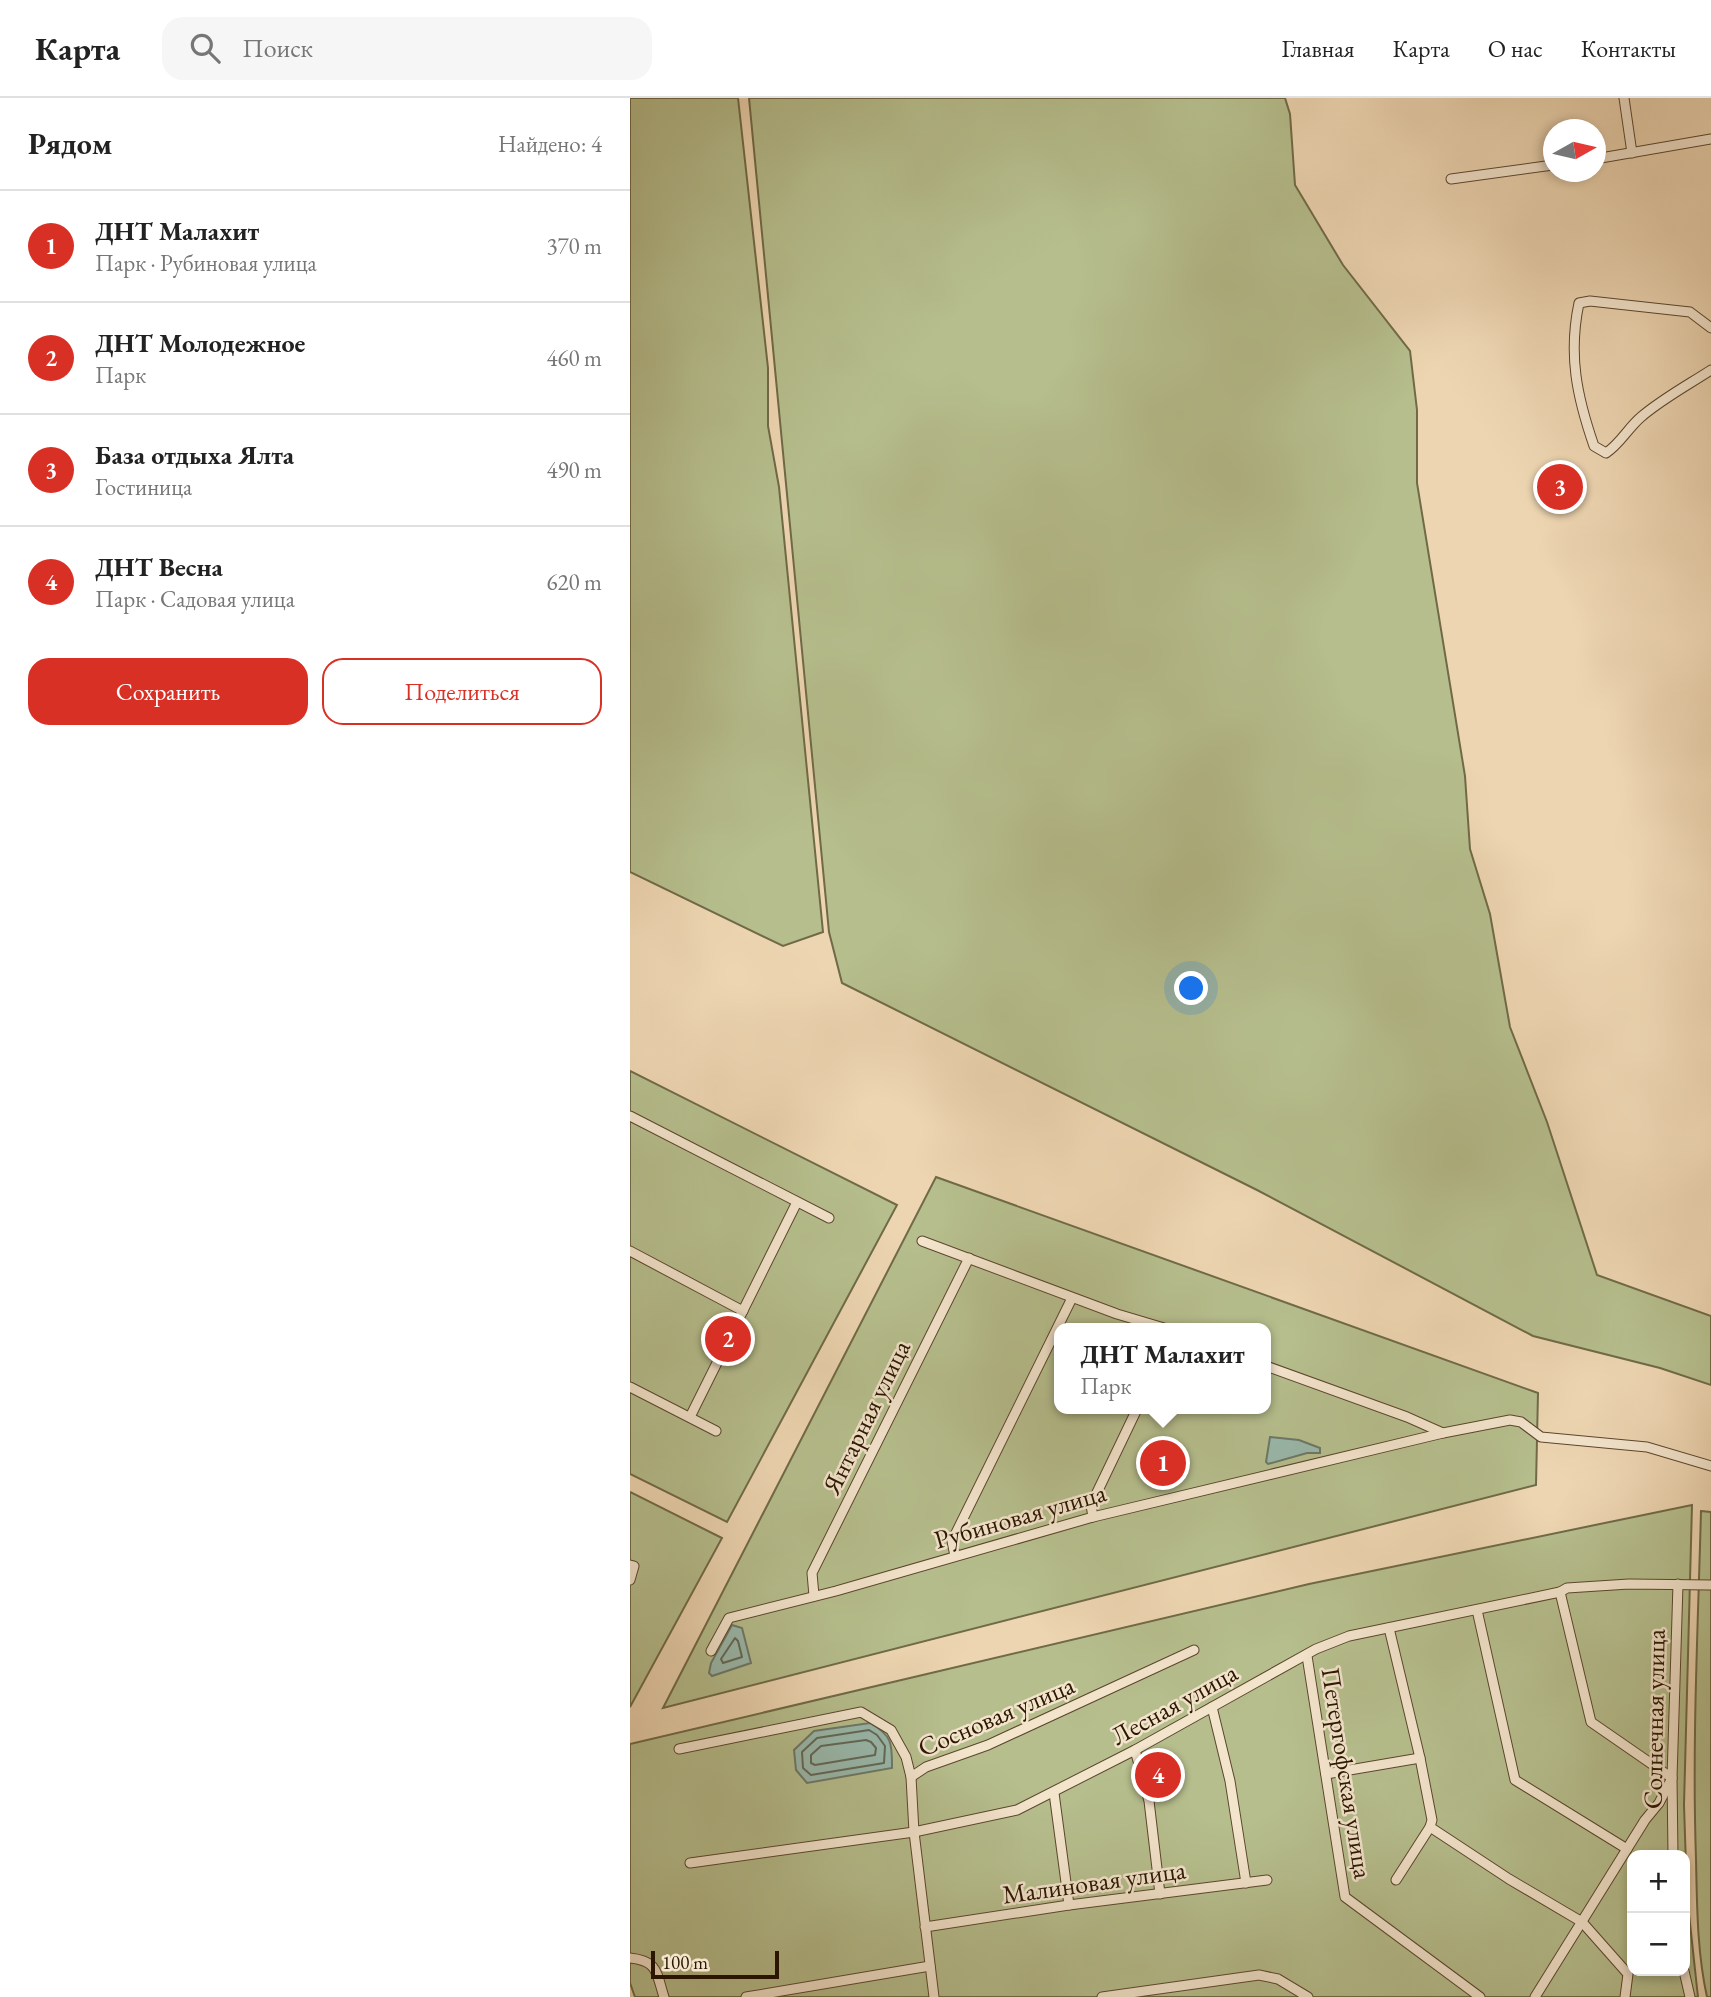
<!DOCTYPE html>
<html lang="ru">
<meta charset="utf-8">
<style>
:root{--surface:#fff;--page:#f6f6f6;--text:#222;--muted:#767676;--line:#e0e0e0;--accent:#d93025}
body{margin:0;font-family:"EB Garamond",serif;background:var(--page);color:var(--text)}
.controls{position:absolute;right:21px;bottom:21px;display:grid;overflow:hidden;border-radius:14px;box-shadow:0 4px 10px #0003}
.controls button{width:63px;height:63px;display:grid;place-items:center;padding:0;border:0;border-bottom:2px solid var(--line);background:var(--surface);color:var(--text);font:35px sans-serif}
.compass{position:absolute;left:913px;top:21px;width:63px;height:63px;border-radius:50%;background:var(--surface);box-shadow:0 4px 10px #0003;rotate:82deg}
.scale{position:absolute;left:21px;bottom:18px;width:128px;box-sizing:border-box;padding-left:7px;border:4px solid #2b1601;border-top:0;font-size:19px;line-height:24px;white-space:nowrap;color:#2b1601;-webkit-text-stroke:5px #f3e4cc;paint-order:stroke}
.you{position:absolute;left:562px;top:891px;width:24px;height:24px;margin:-18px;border:5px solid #fff;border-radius:50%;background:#1a73e8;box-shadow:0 0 0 10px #1a73e833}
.badge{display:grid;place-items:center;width:46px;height:46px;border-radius:50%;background:var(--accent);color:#fff;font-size:23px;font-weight:700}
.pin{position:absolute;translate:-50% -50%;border:4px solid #fff;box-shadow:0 2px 7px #0006}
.popup{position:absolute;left:424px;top:1225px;width:217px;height:91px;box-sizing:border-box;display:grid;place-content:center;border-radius:14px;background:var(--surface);filter:drop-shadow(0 2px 5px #0005);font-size:23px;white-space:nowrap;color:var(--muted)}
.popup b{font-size:26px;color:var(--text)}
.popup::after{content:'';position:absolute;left:50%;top:100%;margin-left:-14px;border:14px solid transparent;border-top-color:var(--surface)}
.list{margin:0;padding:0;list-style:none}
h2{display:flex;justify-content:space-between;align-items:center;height:91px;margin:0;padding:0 28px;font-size:30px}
h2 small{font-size:23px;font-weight:400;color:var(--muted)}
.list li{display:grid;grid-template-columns:46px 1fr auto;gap:21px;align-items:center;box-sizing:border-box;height:112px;padding:0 28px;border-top:2px solid var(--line)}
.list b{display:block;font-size:26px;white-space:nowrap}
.list p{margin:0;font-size:23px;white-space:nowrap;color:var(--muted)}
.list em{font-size:23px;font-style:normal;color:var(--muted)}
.actions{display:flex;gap:14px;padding:21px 28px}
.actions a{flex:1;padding:16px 0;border:2px solid var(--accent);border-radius:21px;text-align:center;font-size:24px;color:var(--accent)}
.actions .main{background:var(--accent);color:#fff}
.icon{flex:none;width:38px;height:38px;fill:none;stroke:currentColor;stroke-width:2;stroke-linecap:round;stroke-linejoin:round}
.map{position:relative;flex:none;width:1081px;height:1899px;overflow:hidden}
header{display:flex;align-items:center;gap:42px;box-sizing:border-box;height:98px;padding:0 35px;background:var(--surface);border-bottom:2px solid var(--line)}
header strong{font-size:33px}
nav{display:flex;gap:38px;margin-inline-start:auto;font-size:24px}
.search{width:490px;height:63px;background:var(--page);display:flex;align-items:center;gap:18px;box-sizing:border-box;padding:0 24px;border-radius:21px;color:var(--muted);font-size:26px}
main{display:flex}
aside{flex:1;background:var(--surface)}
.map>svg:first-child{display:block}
.green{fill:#b6be8d;stroke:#706a47;stroke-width:2;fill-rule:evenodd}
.water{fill:#99b9ac;stroke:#6d7868;stroke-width:2}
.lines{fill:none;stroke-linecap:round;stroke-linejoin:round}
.shore{stroke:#626856;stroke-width:2}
.minor-casing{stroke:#5c462d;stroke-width:11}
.minor{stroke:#f3e4cc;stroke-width:9}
.labels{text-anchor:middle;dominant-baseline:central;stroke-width:5;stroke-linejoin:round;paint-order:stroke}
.street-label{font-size:26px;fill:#2b1601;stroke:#f3e4cc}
</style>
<header>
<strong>Карта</strong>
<div class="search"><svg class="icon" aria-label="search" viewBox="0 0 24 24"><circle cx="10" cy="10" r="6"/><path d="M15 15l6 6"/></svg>Поиск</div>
<nav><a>Главная</a><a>Карта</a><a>О нас</a><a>Контакты</a></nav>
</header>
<main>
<aside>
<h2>Рядом<small>Найдено: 4</small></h2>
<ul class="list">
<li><span class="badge">1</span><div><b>ДНТ Малахит</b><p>Парк · Рубиновая улица</p></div><em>370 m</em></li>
<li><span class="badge">2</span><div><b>ДНТ Молодежное</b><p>Парк</p></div><em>460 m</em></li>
<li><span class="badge">3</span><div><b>База отдыха Ялта</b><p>Гостиница</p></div><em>490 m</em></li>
<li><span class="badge">4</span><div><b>ДНТ Весна</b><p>Парк · Садовая улица</p></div><em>620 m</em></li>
</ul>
<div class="actions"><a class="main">Сохранить</a><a>Поделиться</a></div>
</aside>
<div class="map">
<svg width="1081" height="1899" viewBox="0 0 1081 1899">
<rect width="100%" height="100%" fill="#edd5b1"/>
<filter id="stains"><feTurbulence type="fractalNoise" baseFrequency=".00286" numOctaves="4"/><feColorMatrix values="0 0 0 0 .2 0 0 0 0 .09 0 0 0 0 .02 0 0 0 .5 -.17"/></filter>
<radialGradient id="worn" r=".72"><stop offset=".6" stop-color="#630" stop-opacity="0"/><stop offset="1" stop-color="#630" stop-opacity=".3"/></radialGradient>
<g class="green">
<path d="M0,0H108L138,270V328L149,389L193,834L153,848L0,774Z"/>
<path d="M119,0H655L660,16L665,87L713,167L780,253L787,312V385L835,678L840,751L860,816L880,929L917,1024L967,1177L1081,1218V1287L1030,1270L903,1238L627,1092L212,885L199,834Z"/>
<path d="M0,973L267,1107L97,1424L0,1376Z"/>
<path d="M306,1079L908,1295L906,1387L33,1610ZM430,1230H636V1311H430Z"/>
<path d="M0,1394L92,1440L0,1609Z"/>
<path d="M1062,1407L1054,1707L1057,1798L1068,1899H5L0,1885V1646L679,1486ZM1002,1757H1055V1873H1002Z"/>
<path d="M1071,1413L1081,1414V1899H1077C1067,1854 1067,1806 1066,1761C1062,1645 1068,1529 1071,1413Z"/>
</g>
<g class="water">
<path d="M640,1339L669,1342L690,1350V1355H677L638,1366L636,1364Z"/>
<path d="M102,1527L112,1530L121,1565L82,1578L79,1575L81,1565Z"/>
<path d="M240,1625C263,1638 262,1646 262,1670L177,1685L166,1672L164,1652L184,1633Z"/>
</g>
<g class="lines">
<g class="shore">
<path d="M105,1540L108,1543L112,1559L93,1565L91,1561Z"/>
<path d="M239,1632L247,1637L255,1648L254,1665L181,1677L173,1670L172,1654L187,1640Z"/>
<path d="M236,1642L241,1644L246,1650L245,1657L185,1667L181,1665V1657L191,1648Z"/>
</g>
<defs>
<g id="minor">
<path d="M994,0L1002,55"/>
<path d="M965,61L1081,41"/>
<path d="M821,81L923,67"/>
<path d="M1081,230L1060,214L960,203L949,205C938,257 947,299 964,348L976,355C990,346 998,330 1011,319C1032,301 1058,287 1081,272"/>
<path d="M0,1018L199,1120"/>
<path d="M292,1143L487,1216L534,1230"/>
<path d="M0,1153L113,1213"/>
<path d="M636,1268L777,1319L813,1335L880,1322L891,1324L911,1339L1017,1349L1081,1368"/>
<path d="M0,1289L86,1333"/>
<path d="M60,1319L167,1104"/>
<path d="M463,1419L461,1407L507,1311"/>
<path d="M325,1458L322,1443L442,1200"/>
<path d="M0,1467L4,1468L0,1482"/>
<path d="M184,1498L182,1475L339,1160"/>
<path d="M847,1512L885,1682L997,1751"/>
<path d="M759,1530L790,1660L802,1722L800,1729L879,1781L952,1824L998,1876L995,1899"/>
<path d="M81,1553L99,1520L206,1493L463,1419L813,1335"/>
<path d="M677,1558L715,1799L850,1899"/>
<path d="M582,1609L600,1683L616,1785"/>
<path d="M49,1651L231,1614L261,1632L276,1659L281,1679L296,1669L358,1647L564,1552"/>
<path d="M505,1652L519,1703L530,1796"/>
<path d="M696,1676L790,1660"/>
<path d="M281,1679L284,1734L304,1899"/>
<path d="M424,1695L439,1807"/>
<path d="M1043,1757L1042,1680L1048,1486"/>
<path d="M60,1765L284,1734L387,1712L505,1652L686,1551L719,1538L930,1494L937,1490L999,1486L1081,1487"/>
<path d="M766,1782L800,1729"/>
<path d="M295,1829L439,1807L637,1782"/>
<path d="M0,1860C28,1863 26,1874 34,1899"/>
<path d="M1054,1873L1060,1899"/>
<path d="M116,1899L300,1868"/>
<path d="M472,1899L629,1877L648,1881L678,1899"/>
<path d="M905,1899L1015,1722L1029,1705L1042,1680L961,1624L930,1494"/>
</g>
</defs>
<use href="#minor" class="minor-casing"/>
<use href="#minor" class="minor"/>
</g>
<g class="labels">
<g class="street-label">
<text transform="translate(236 1319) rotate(-64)">Янтарная улица</text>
<text transform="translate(390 1418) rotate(-16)">Рубиновая улица</text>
<text transform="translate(544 1606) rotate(-29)">Лесная улица</text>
<text transform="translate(366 1618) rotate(-23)">Сосновая улица</text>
<text transform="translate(1024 1621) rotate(-89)">Солнечная улица</text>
<text transform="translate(717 1675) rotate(81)">Петергофская улица</text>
<text transform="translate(464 1784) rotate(-8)">Малиновая улица</text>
</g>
</g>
<rect width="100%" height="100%" filter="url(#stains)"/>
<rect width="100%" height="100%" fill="url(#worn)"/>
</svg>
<div class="controls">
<button>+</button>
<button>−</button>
</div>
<svg class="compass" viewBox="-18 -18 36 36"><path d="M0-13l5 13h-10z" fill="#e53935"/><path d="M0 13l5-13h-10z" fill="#767676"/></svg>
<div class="scale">100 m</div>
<div class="you"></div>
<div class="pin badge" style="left:533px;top:1365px">1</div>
<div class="popup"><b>ДНТ Малахит</b>Парк</div>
<div class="pin badge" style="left:98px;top:1241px">2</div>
<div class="pin badge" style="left:930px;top:389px">3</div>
<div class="pin badge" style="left:528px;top:1677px">4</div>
</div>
</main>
